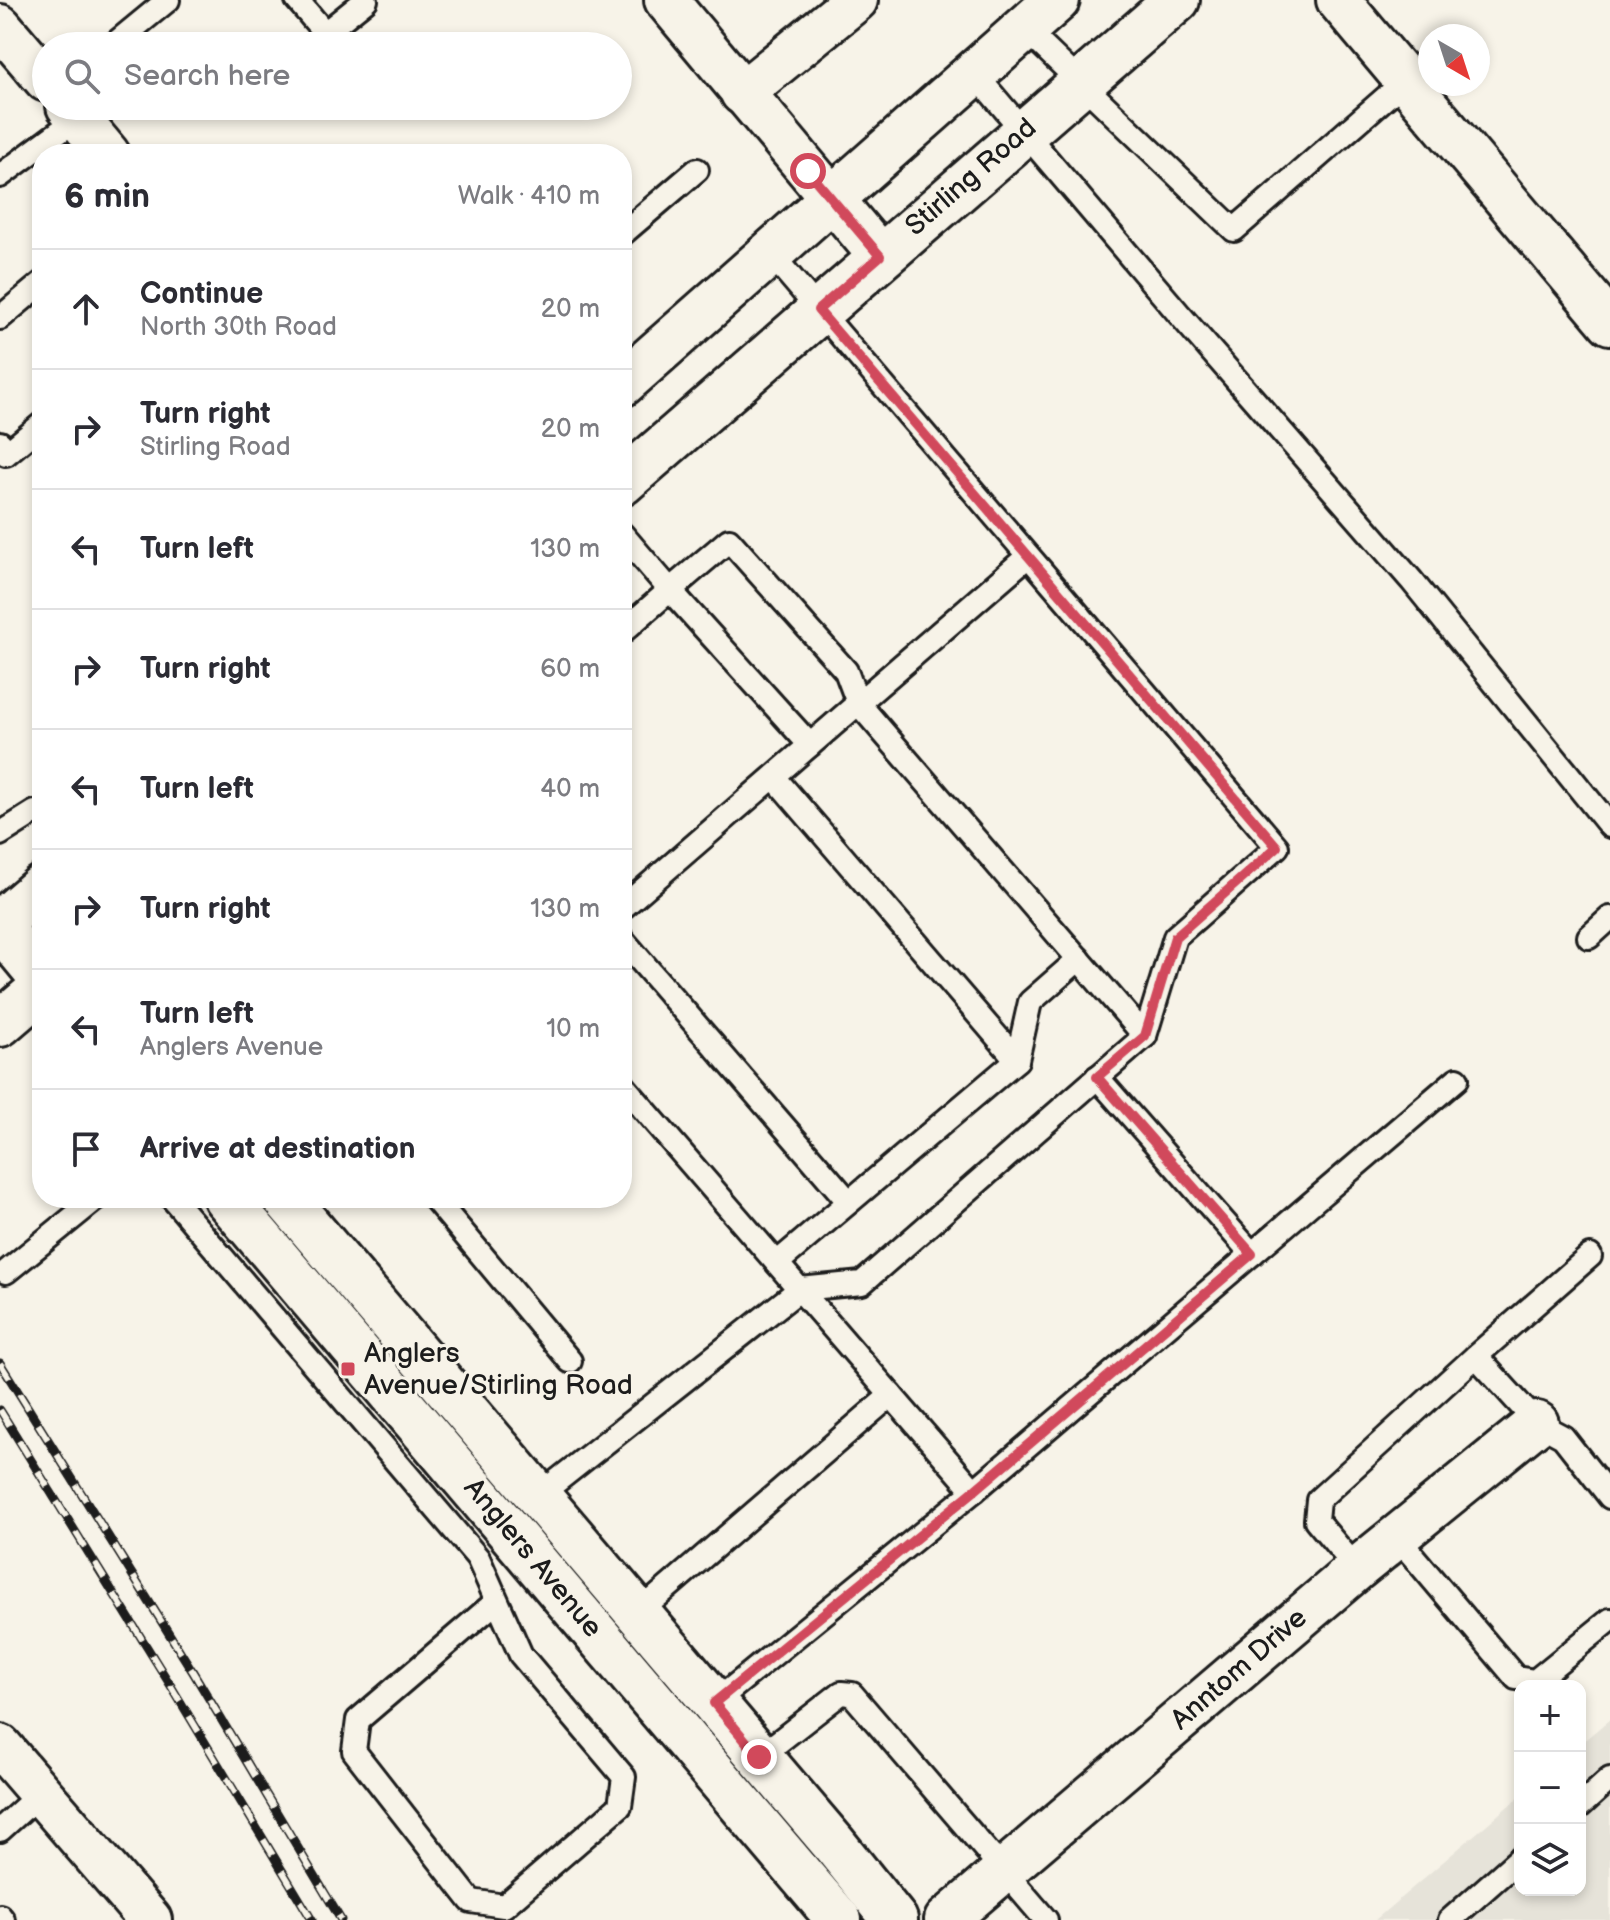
<!DOCTYPE html>
<meta charset="utf-8">
<style>
:root{--surface:#fff;--page:#f2f2f3;--text:#2b2b33;--muted:#7c7c81;--line:#e1e1e2}
body{margin:0;font-family:"Balsamiq Sans",sans-serif;background:var(--page);color:var(--text)}
.controls{position:absolute;right:24px;bottom:24px;display:grid;overflow:hidden;border-radius:16px;box-shadow:0 4px 12px #0003}
.controls button{width:72px;height:72px;display:grid;place-items:center;padding:0;border:0;border-bottom:2px solid var(--line);background:var(--surface);color:var(--text);font:40px sans-serif}
.compass{position:absolute;left:1418px;top:24px;width:72px;height:72px;border-radius:50%;background:var(--surface);box-shadow:0 4px 12px #0003;rotate:141deg}
.stop{position:absolute;width:24px;height:24px;margin:-18px;border:6px solid #d1495b;border-radius:50%;background:#fff}
.stop.end{background:#d1495b;border-color:#fff;box-shadow:0 2px 8px #0008}
.list{margin:0;padding:0;list-style:none}
h2{display:flex;justify-content:space-between;align-items:center;height:104px;margin:0;padding:0 32px;font-size:34px}
h2 small{font-size:26px;font-weight:400;color:var(--muted)}
.list li{display:grid;grid-template-columns:52px 1fr auto;gap:24px;align-items:center;box-sizing:border-box;height:120px;padding:0 32px;border-top:2px solid var(--line)}
.list b{display:block;font-size:30px;white-space:nowrap}
.list p{margin:0;font-size:26px;white-space:nowrap;color:var(--muted)}
.list em{font-size:26px;font-style:normal;color:var(--muted)}
.icon{flex:none;width:44px;height:44px;fill:none;stroke:currentColor;stroke-width:2;stroke-linecap:round;stroke-linejoin:round}
.map{position:relative;flex:none;width:1610px;height:1920px;overflow:hidden}
.search{position:absolute;background:var(--surface);box-shadow:0 4px 12px #0003;left:32px;top:32px;width:600px;height:88px;display:flex;align-items:center;gap:20px;box-sizing:border-box;padding:0 28px;border-radius:44px;color:var(--muted);font-size:30px}
.panel{position:absolute;background:var(--surface);box-shadow:0 4px 12px #0003;left:32px;top:144px;width:600px;height:1064px;border-radius:32px}
.map>svg:first-child{display:block}
.built{fill:#e6e3d9}
.lines{fill:none;stroke-linecap:round;stroke-linejoin:round}
.lane-casing{stroke:#1c1c1c;stroke-width:28}
.street-casing{stroke:#1c1c1c;stroke-width:48}
.secondary-casing{stroke:#1c1c1c;stroke-width:50}
.primary-casing{stroke:#1c1c1c;stroke-width:50}
.lane{stroke:#f7f3e8;stroke-width:22}
.street{stroke:#f7f3e8;stroke-width:42}
.secondary{stroke:#f7f3e8;stroke-width:44}
.primary{stroke:#f7f3e8;stroke-width:44}
.rail-casing{stroke:#1c1c1c;stroke-width:9}
.rail{stroke:#f7f3e8;stroke-width:6;stroke-dasharray:18;stroke-linecap:butt}
.route{stroke:#d1495b;stroke-width:10}
.poi-dot{fill:#d1495b;stroke:#f7f3e8;stroke-width:3}
.labels{text-anchor:middle;dominant-baseline:central;stroke-width:6;stroke-linejoin:round;paint-order:stroke}
.street-label{font-size:28px;fill:#1c1c1c;stroke:#f7f3e8}
.poi-label{font-size:28px;fill:#1c1c1c;stroke:#f7f3e8;text-anchor:start}
</style>
<div class="map">
<svg width="1610" height="1920" viewBox="0 0 1610 1920">
<rect width="100%" height="100%" fill="#f7f3e8"/>
<filter id="ink" filterUnits="userSpaceOnUse"><feTurbulence type="fractalNoise" baseFrequency=".0125" numOctaves="2"/><feDisplacementMap in="SourceGraphic" scale="16" xChannelSelector="R" yChannelSelector="G"/><feConvolveMatrix kernelMatrix="1 2 1 2 8 2 1 2 1" color-interpolation-filters="sRGB"/></filter>
<g filter="url(#ink)">
<path class="built" d="M1610,1719V1920H1375L1520,1796V1890H1580V1744Z"/>
<g class="lines">
<defs>
<g id="lane">
<path d="M297,0L325,33L366,0"/>
<path d="M1025,29L1234,230L1406,80"/>
<path d="M112,46L168,0"/>
<path d="M974,73L1179,314L1412,581L1610,826"/>
<path d="M0,176L78,118"/>
<path d="M622,234L697,170"/>
<path d="M771,254L1277,847L1175,937L1145,1036"/>
<path d="M0,318L42,283"/>
<path d="M0,443L6,454L42,424"/>
<path d="M622,632L670,590L810,745"/>
<path d="M774,777L1017,1060"/>
<path d="M0,834L35,812L42,815"/>
<path d="M622,908L1028,556"/>
<path d="M1589,937L1610,918"/>
<path d="M622,939L849,1202"/>
<path d="M1097,1077L1252,1254"/>
<path d="M622,1084L974,1491"/>
<path d="M172,1198L478,1558L521,1655L624,1777L620,1806L504,1906L471,1901L354,1751L358,1720L497,1601"/>
<path d="M434,1198L570,1361"/>
<path d="M777,1263L1017,1060L1030,1002L1079,959"/>
<path d="M6,1272L97,1198"/>
<path d="M1476,1356L1590,1256"/>
<path d="M538,1496L800,1289L862,1283L1145,1036L858,703L846,671L729,540L670,590L622,534"/>
<path d="M1396,1536L1516,1678L1535,1681L1610,1620"/>
<path d="M1357,1569L1316,1520L1318,1500L1476,1356L1537,1423L1563,1437L1610,1497"/>
<path d="M637,1614L891,1395"/>
<path d="M714,1703L974,1491L1457,1079"/>
<path d="M759,1757L841,1693L852,1694L1046,1920"/>
<path d="M1580,1806L1610,1779"/>
<path d="M0,1830L41,1793"/>
<path d="M0,1916L3,1920"/>
<path d="M1450,1920L1520,1858"/>
</g>
<g id="street">
<path d="M666,0L880,256"/>
<path d="M1338,0L1610,323"/>
<path d="M0,26L46,80"/>
<path d="M742,93L856,0"/>
<path d="M68,106L108,154"/>
<path d="M0,1746L150,1920"/>
<path d="M946,1920L1357,1569L1537,1423"/>
</g>
<g id="secondary">
<path d="M0,927L42,978"/>
<path d="M226,1198L839,1920"/>
<path d="M285,1198L834,1844L895,1920"/>
</g>
<g id="primary">
<path d="M622,384L1057,0"/>
<path d="M622,483L1177,0"/>
<path d="M0,923L42,887"/>
<path d="M0,1024L42,988"/>
</g>
</defs>
<use href="#lane" class="lane-casing"/>
<use href="#street" class="street-casing"/>
<use href="#secondary" class="secondary-casing"/>
<use href="#primary" class="primary-casing"/>
<use href="#lane" class="lane"/>
<use href="#street" class="street"/>
<use href="#secondary" class="secondary"/>
<use href="#primary" class="primary"/>
<defs>
<g id="rail">
<path d="M0,1363L193,1672L341,1920"/>
<path d="M0,1410L171,1686L312,1920"/>
</g>
</defs>
<use href="#rail" class="rail-casing"/>
<use href="#rail" class="rail"/>
</g>
</g>
<g class="lines" filter="url(#ink)">
<path class="route" d="M759,1757L714,1703L974,1491L1252,1254L1097,1077L1145,1036L1175,937L1277,847L818,310L880,256L808,171"/>
</g>
<rect class="poi-dot" x="340" y="1361" width="16" height="16" rx="4"/>
<g class="labels">
<g class="street-label">
<text transform="translate(971 177) rotate(-41)">Stirling Road</text>
<text transform="translate(533 1558) rotate(50)">Anglers Avenue</text>
<text transform="translate(1239 1669) rotate(-41)">Anntom Drive</text>
</g>
<g class="poi-label">
<text x="364" y="1353">Anglers<tspan x="364" dy="32">Avenue/Stirling Road</tspan></text>
</g>
</g>
</svg>
<div class="controls">
<button>+</button>
<button>−</button>
<button><svg class="icon" aria-label="layers" viewBox="0 0 24 24"><path d="M12 4l9 5-9 5-9-5zM3 14l9 5 9-5"/></svg></button>
</div>
<svg class="compass" viewBox="-18 -18 36 36"><path d="M0-13l5 13h-10z" fill="#e53935"/><path d="M0 13l5-13h-10z" fill="#7c7c81"/></svg>
<div class="stop" style="left:808px;top:171px"></div>
<div class="stop end" style="left:759px;top:1757px"></div>
<div class="search"><svg class="icon" aria-label="search" viewBox="0 0 24 24"><circle cx="10" cy="10" r="6"/><path d="M15 15l6 6"/></svg>Search here</div>
<section class="panel">
<h2>6 min<small>Walk · 410 m</small></h2>
<ul class="list">
<li><svg class="icon" aria-label="ahead" viewBox="0 0 24 24"><path d="M12 20V5M6 11l6-6 6 6"/></svg><div><b>Continue</b><p>North 30th Road</p></div><em>20 m</em></li>
<li><svg class="icon" aria-label="right" viewBox="0 0 24 24"><path d="M7 20v-9h11M14 6l5 5-5 5"/></svg><div><b>Turn right</b><p>Stirling Road</p></div><em>20 m</em></li>
<li><svg class="icon" aria-label="left" viewBox="0 0 24 24"><path d="M17 20v-9H6M10 6l-5 5 5 5"/></svg><div><b>Turn left</b></div><em>130 m</em></li>
<li><svg class="icon" aria-label="right" viewBox="0 0 24 24"><path d="M7 20v-9h11M14 6l5 5-5 5"/></svg><div><b>Turn right</b></div><em>60 m</em></li>
<li><svg class="icon" aria-label="left" viewBox="0 0 24 24"><path d="M17 20v-9H6M10 6l-5 5 5 5"/></svg><div><b>Turn left</b></div><em>40 m</em></li>
<li><svg class="icon" aria-label="right" viewBox="0 0 24 24"><path d="M7 20v-9h11M14 6l5 5-5 5"/></svg><div><b>Turn right</b></div><em>130 m</em></li>
<li><svg class="icon" aria-label="left" viewBox="0 0 24 24"><path d="M17 20v-9H6M10 6l-5 5 5 5"/></svg><div><b>Turn left</b><p>Anglers Avenue</p></div><em>10 m</em></li>
<li><svg class="icon" aria-label="arrive" viewBox="0 0 24 24"><path d="M6 21V4h12l-3 4 3 4H6"/></svg><div><b>Arrive at destination</b></div></li>
</ul>
</section>
</div>
